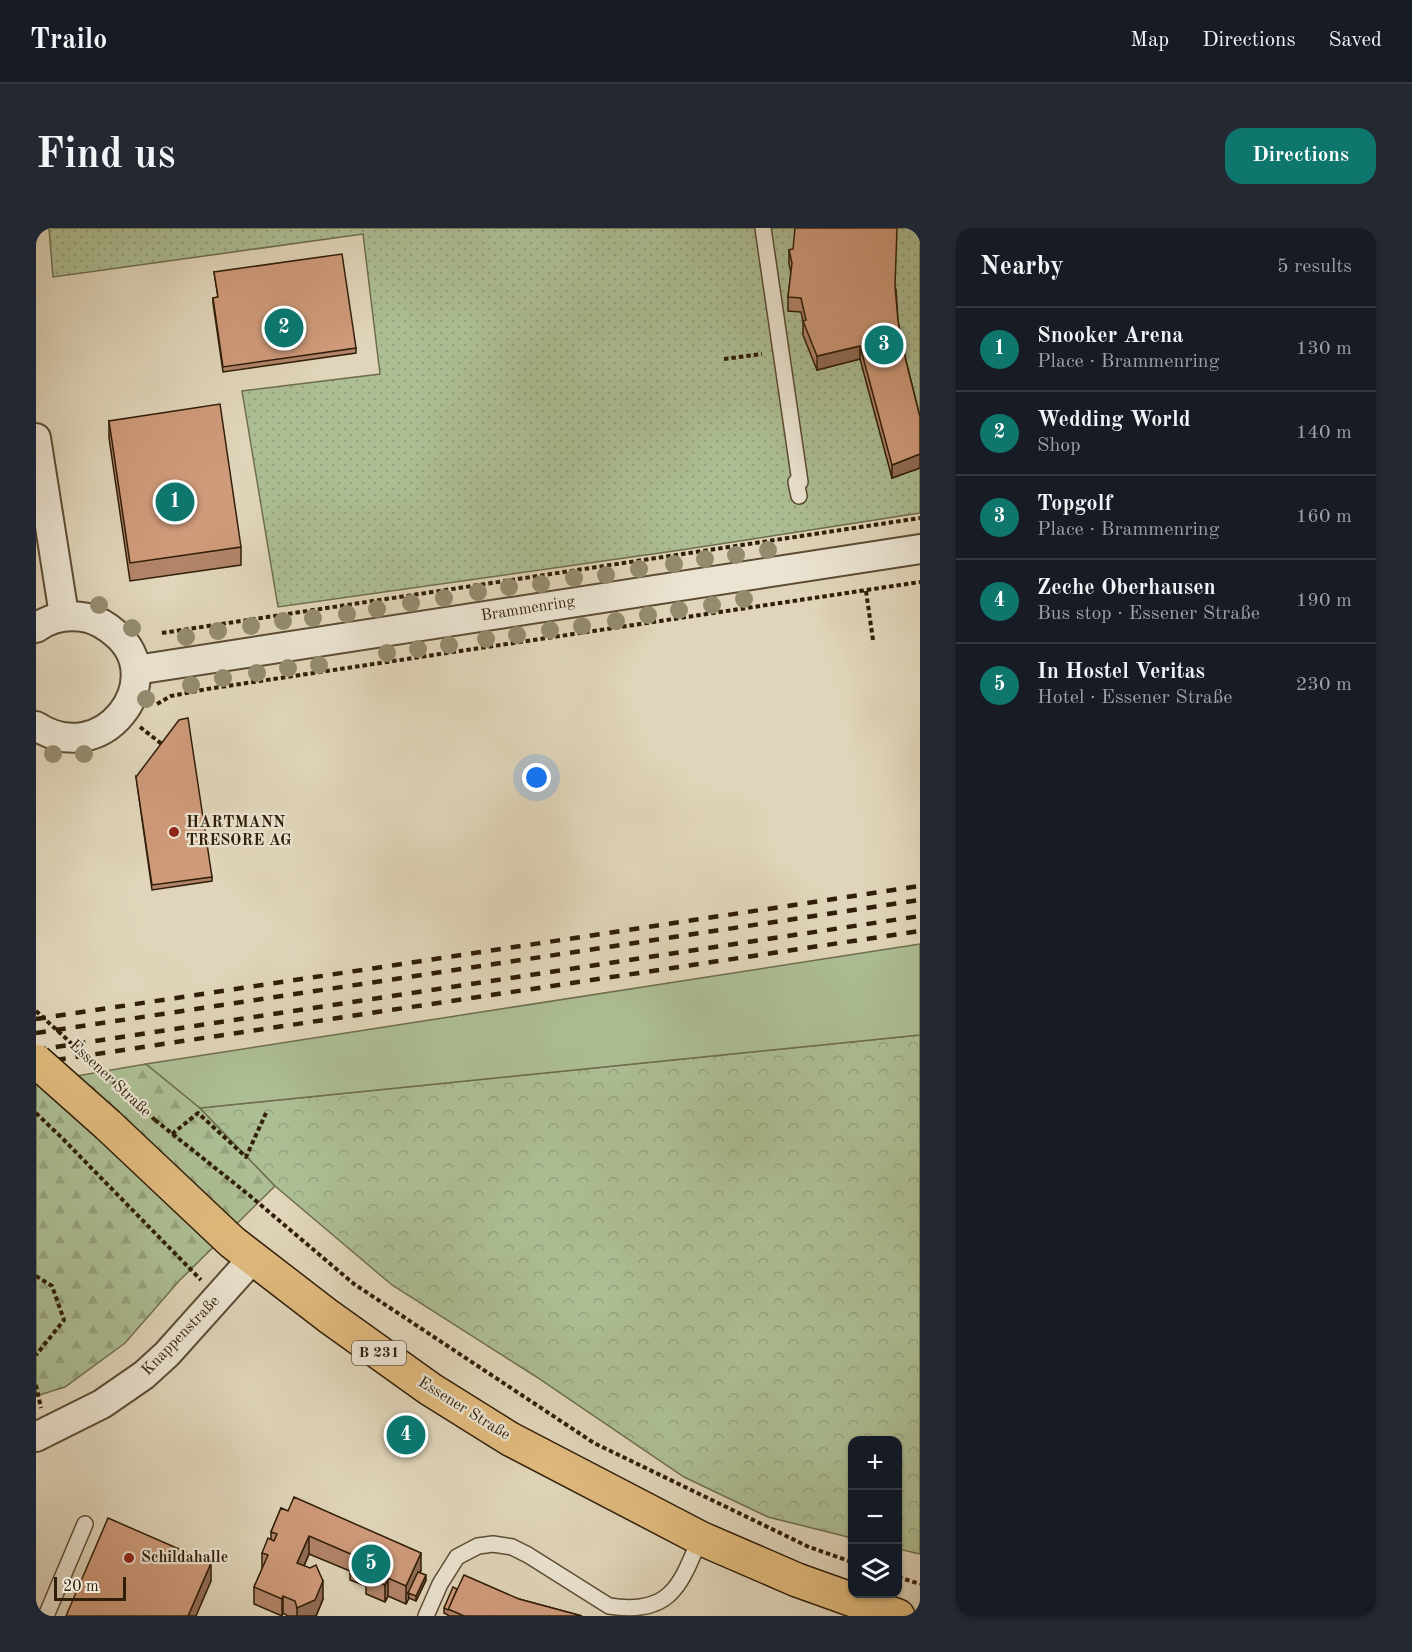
<!DOCTYPE html>
<meta charset="utf-8">
<style>
:root{--surface:#171b24;--page:#242831;--text:#f1f3f6;--muted:#9ea1a6;--line:#363941;--accent:#0f766e}
body{margin:0;font-family:"Old Standard TT",serif;background:var(--page);color:var(--text)}
.controls{position:absolute;right:18px;bottom:18px;display:grid;overflow:hidden;border-radius:12px;box-shadow:0 2px 4px #0004}
.controls button{width:54px;height:54px;display:grid;place-items:center;padding:0;border:0;border-bottom:2px solid var(--line);background:var(--surface);color:var(--text);font:30px sans-serif}
.scale{position:absolute;left:18px;bottom:15px;width:72px;box-sizing:border-box;padding-left:6px;border:3px solid #301e08;border-top:0;font-size:16px;line-height:21px;white-space:nowrap;color:#301e08;-webkit-text-stroke:4px #ebe4d2;paint-order:stroke}
.you{position:absolute;left:501px;top:550px;width:21px;height:21px;margin:-15px;border:4px solid #fff;border-radius:50%;background:#1a73e8;box-shadow:0 0 0 9px #1a73e833}
.badge{display:grid;place-items:center;width:39px;height:39px;border-radius:50%;background:var(--accent);color:#fff;font-size:20px;font-weight:700}
.pin{position:absolute;translate:-50% -50%;border:3px solid #fff;box-shadow:0 2px 6px #0006}
.list{margin:0;padding:0;list-style:none}
h2{display:flex;justify-content:space-between;align-items:center;height:78px;margin:0;padding:0 24px;font-size:26px}
h2 small{font-size:20px;font-weight:400;color:var(--muted)}
.list li{display:grid;grid-template-columns:39px 1fr auto;gap:18px;align-items:center;box-sizing:border-box;height:84px;padding:0 24px;border-top:2px solid var(--line)}
.list b{display:block;font-size:22px;white-space:nowrap}
.list p{margin:0;font-size:20px;white-space:nowrap;color:var(--muted)}
.list em{font-size:20px;font-style:normal;color:var(--muted)}
.icon{flex:none;width:33px;height:33px;fill:none;stroke:currentColor;stroke-width:2;stroke-linecap:round;stroke-linejoin:round}
.map{position:relative;flex:none;width:884px;height:1388px;overflow:hidden;border-radius:18px}
header{display:flex;align-items:center;gap:36px;box-sizing:border-box;height:84px;padding:0 30px;background:var(--surface);border-bottom:2px solid var(--line)}
header strong{font-size:28px}
nav{display:flex;gap:33px;margin-inline-start:auto;font-size:21px}
.intro{display:flex;align-items:center;justify-content:space-between;box-sizing:border-box;height:144px;padding:0 36px}
h1{margin:0;font-size:42px}
.button{padding:15px 27px;border-radius:18px;background:var(--accent);color:#fff;font-size:21px;font-weight:700}
main{display:flex;gap:36px;padding:0 36px}
aside{flex:1;background:var(--surface);border-radius:18px;box-shadow:0 2px 4px #0004}
.map>svg:first-child{display:block}
.grass{fill:url(#grass-dots);stroke:#6e6e4e;stroke-width:1.5}
.forest{fill:url(#forest-firs);stroke:#6e6e4e;stroke-width:1.5}
.park{fill:url(#park-crowns);stroke:#6e6e4e;stroke-width:1.5}
.garden{fill:#adbe94;stroke:#6e6e4e;stroke-width:1.5}
.lines{fill:none;stroke-linecap:round;stroke-linejoin:round}
.service-casing{stroke:#5c4c34;stroke-width:18}
.minor-casing{stroke:#5c4c34;stroke-width:32}
.primary-casing{stroke:#301e08;stroke-width:36}
.path{stroke:#301e08;stroke-width:4;stroke-dasharray:4.5 3;stroke-linecap:butt}
.service{stroke:#ebe4d2;stroke-width:15}
.minor{stroke:#ebe4d2;stroke-width:28}
.primary{stroke:#e0ba7d;stroke-width:33}
.rail{stroke:#301e08;stroke-width:4.5;stroke-dasharray:10 10;stroke-linecap:butt}
.primary-bridge-casing{stroke:#301e08;stroke-width:36;stroke-linecap:butt}
.path-bridge{stroke:#301e08;stroke-width:4;stroke-dasharray:4.5 3;stroke-linecap:butt}
.primary-bridge{stroke:#e0ba7d;stroke-width:33}
.tree{fill:#948b6f}
.wall{fill:#b2856a;stroke:#301e08;stroke-width:1.5}
.shaded-wall{fill:#916c56;stroke:#301e08;stroke-width:1.5}
.building{fill:#cf9b7b;stroke:#301e08;stroke-width:1.5}
.poi-dot{fill:#8f2418;stroke:#ebe4d2;stroke-width:2}
.labels{text-anchor:middle;dominant-baseline:central;stroke-width:4.5;stroke-linejoin:round;paint-order:stroke}
.shield{fill:#ebe4d2;stroke:#685945;stroke-width:1.5}
.shield-label{font-size:15px;font-weight:bold;fill:#301e08}
.street-label{font-size:16px;fill:#301e08;stroke:#ebe4d2}
.poi-label{font-size:16px;font-weight:bold;fill:#301e08;stroke:#ebe4d2;text-anchor:start}
</style>
<header>
<strong>Trailo</strong>
<nav><a>Map</a><a>Directions</a><a>Saved</a></nav>
</header>
<div class="intro"><h1>Find us</h1><a class="button">Directions</a></div>
<main>
<div class="map">
<svg width="884" height="1388" viewBox="0 0 884 1388">
<defs>
<pattern id="grass-dots" width="8" height="8" patternUnits="userSpaceOnUse" patternTransform="scale(1.5)"><rect width="8" height="8" fill="#adbe94"/><path d="M2 2h.1M6 6h.1" fill="none" stroke="#95a37e" stroke-width="1.8" stroke-linecap="round"/></pattern>
<pattern id="forest-firs" width="22" height="20" patternUnits="userSpaceOnUse" patternTransform="scale(1.5)"><rect width="22" height="20" fill="#adbe94"/><path d="M5 1l3.5 6h-7zM16 11l3.5 6h-7z" fill="#95a37e"/></pattern>
<pattern id="park-crowns" width="20" height="18" patternUnits="userSpaceOnUse" patternTransform="scale(1.5)"><rect width="20" height="18" fill="#adbe94"/><path d="M2 6a3 3 0 1 1 6 0M12 15a3 3 0 1 1 6 0" fill="none" stroke="#95a37e"/></pattern>
</defs>
<rect width="100%" height="100%" fill="#e0d5ba"/>
<filter id="stains"><feTurbulence type="fractalNoise" baseFrequency=".00333" numOctaves="4"/><feColorMatrix values="0 0 0 0 .2 0 0 0 0 .09 0 0 0 0 .02 0 0 0 .5 -.17"/></filter>
<radialGradient id="worn" r=".72"><stop offset=".6" stop-color="#630" stop-opacity="0"/><stop offset="1" stop-color="#630" stop-opacity=".3"/></radialGradient>
<path class="grass" d="M13,0H884V285L645,322L242,379L206,163L344,146L327,6L17,49Z"/>
<path class="forest" d="M110,836L164,880L239,958L143,1053L89,1115L29,1159L0,1168V855Z"/>
<path class="park" d="M884,807V1326L862,1321V1212H816V1310L732,1289L648,1249L499,1148L356,1057L239,958L164,880Z"/>
<path class="garden" d="M884,716V807L164,880L110,836Z"/>
<g class="lines">
<defs>
<g id="service">
<path d="M727,0L764,254H760L763,268"/>
<path d="M10,1388L49,1296"/>
<path d="M390,1388L404,1356L421,1329L442,1318L457,1316L476,1319L492,1327L573,1378C635,1388 645,1356 664,1310"/>
</g>
<g id="minor">
<path d="M0,210L28,387"/>
<path d="M0,400C16,388 33,386 52,390C63,393 72,399 80,406C134,452 67,542 0,498"/>
<path d="M100,442L884,321"/>
<path d="M0,1209L66,1176L108,1147L131,1126L217,1030"/>
</g>
<path id="primary" d="M72,897L196,1014L292,1088L394,1161L474,1211L664,1310L761,1352L862,1388"/>
</defs>
<use href="#service" class="service-casing"/>
<use href="#minor" class="minor-casing"/>
<use href="#primary" class="primary-casing"/>
<g class="path">
<path d="M688,131L726,126"/>
<path d="M830,363L837,412"/>
<path d="M126,405L884,290"/>
<path d="M121,476L135,468L171,461L884,354"/>
<path d="M104,499L127,517"/>
<path d="M0,885L26,910L165,1052"/>
<path d="M119,892L213,967L318,1056L558,1215L773,1319L816,1334"/>
<path d="M136,906L162,885L210,929L230,885"/>
<path d="M0,1048L16,1058L28,1092L0,1127"/>
<path d="M0,1157L5,1180"/>
<path d="M862,1349L884,1356"/>
</g>
<use href="#service" class="service"/>
<use href="#minor" class="minor"/>
<use href="#primary" class="primary"/>
<g class="rail">
<path d="M0,791L884,658"/>
<path d="M0,805L884,672"/>
<path d="M0,822L884,688"/>
<path d="M0,835L884,703"/>
</g>
<defs>
<path id="primary-bridge" d="M0,833L72,897"/>
</defs>
<use href="#primary-bridge" class="primary-bridge-casing"/>
<path class="path-bridge" d="M0,783L119,892"/>
<use href="#primary-bridge" class="primary-bridge"/>
</g>
<g class="tree">
<circle cx="732" cy="322" r="9"/>
<circle cx="700" cy="327" r="9"/>
<circle cx="669" cy="331" r="9"/>
<circle cx="638" cy="336" r="9"/>
<circle cx="603" cy="341" r="9"/>
<circle cx="570" cy="347" r="9"/>
<circle cx="538" cy="350" r="9"/>
<circle cx="505" cy="356" r="9"/>
<circle cx="473" cy="359" r="9"/>
<circle cx="442" cy="364" r="9"/>
<circle cx="408" cy="370" r="9"/>
<circle cx="708" cy="371" r="9"/>
<circle cx="375" cy="375" r="9"/>
<circle cx="63" cy="377" r="9"/>
<circle cx="676" cy="377" r="9"/>
<circle cx="341" cy="381" r="9"/>
<circle cx="643" cy="382" r="9"/>
<circle cx="311" cy="386" r="9"/>
<circle cx="612" cy="387" r="9"/>
<circle cx="277" cy="390" r="9"/>
<circle cx="247" cy="393" r="9"/>
<circle cx="580" cy="393" r="9"/>
<circle cx="215" cy="398" r="9"/>
<circle cx="546" cy="398" r="9"/>
<circle cx="96" cy="400" r="9"/>
<circle cx="514" cy="402" r="9"/>
<circle cx="182" cy="403" r="9"/>
<circle cx="481" cy="407" r="9"/>
<circle cx="150" cy="409" r="9"/>
<circle cx="450" cy="411" r="9"/>
<circle cx="413" cy="417" r="9"/>
<circle cx="382" cy="421" r="9"/>
<circle cx="351" cy="425" r="9"/>
<circle cx="283" cy="437" r="9"/>
<circle cx="252" cy="440" r="9"/>
<circle cx="221" cy="445" r="9"/>
<circle cx="187" cy="450" r="9"/>
<circle cx="155" cy="457" r="9"/>
<circle cx="110" cy="471" r="9"/>
<circle cx="17" cy="526" r="9"/>
<circle cx="48" cy="526" r="9"/>
</g>
<g class="wall">
<path d="M757,21L860,61L862,93L870,133L884,189V240L856,250L824,131L781,142L767,107V93L765,84L752,83V69L755,45L753,36V22Z"/>
<path d="M178,44L320,120V125L187,144L177,75V70L182,69Z"/>
<path d="M73,193L205,319V337L94,353L73,210Z"/>
<path d="M100,549L176,649V653L116,662Z"/>
<path d="M245,1280L385,1342L384,1345L390,1352L380,1373L373,1370L370,1376L352,1368L349,1374L330,1366V1358L314,1352V1343L273,1326L268,1338L287,1371L280,1388H252L247,1385L246,1388L218,1376V1359L226,1341V1325L235,1312V1304Z"/>
<path d="M421,1361L483,1371L546,1388H412V1387L408,1385V1380Z"/>
</g>
<g class="shaded-wall">
<path d="M824,118V131L781,142V128Z"/>
<path d="M884,226V240L856,250V237Z"/>
<path d="M273,1308V1326L261,1353V1335Z"/>
<path d="M385,1325V1342L374,1366L372,1365L373,1370L370,1376V1358Z"/>
<path d="M175,1335V1353L160,1388H152Z"/>
<path d="M390,1347V1352L380,1373V1368Z"/>
<path d="M352,1350V1368L349,1374V1357Z"/>
<path d="M287,1353V1371L280,1388H261V1380Z"/>
<path d="M247,1368V1385L246,1388V1371Z"/>
</g>
<g class="building">
<path d="M759,0H861L859,58L862,93L870,133L884,189V226L856,237L824,118L781,128L767,93L770,92L765,70L752,69L756,35L753,22L757,21Z"/>
<path d="M306,26L320,120L187,139L177,70L182,69L178,44Z"/>
<path d="M184,176L205,319L94,335L73,193Z"/>
<path d="M152,490L176,649L116,657L100,549L143,492Z"/>
<path d="M258,1269L385,1325L370,1358L352,1350L349,1357L330,1349L333,1342L314,1334L317,1327L273,1308L261,1335L274,1340L280,1337L287,1353L279,1372L261,1380L259,1373L247,1368L246,1371L218,1359L232,1327L226,1325L232,1310L238,1313L241,1306L235,1304L245,1280L252,1283Z"/>
<path d="M72,1290L175,1335L152,1388H30Z"/>
<path d="M382,1344L390,1347L380,1368L372,1365Z"/>
<path d="M428,1347L483,1371L546,1388H428L412,1381Z"/>
<path d="M417,1359L421,1361L412,1382L408,1380Z"/>
</g>
<g class="poi-dot">
<circle cx="138" cy="604" r="6"/>
<circle cx="93" cy="1330" r="6"/>
</g>
<g class="labels">
<rect class="shield" x="316" y="1113" width="54" height="24" rx="4.5"/>
<g class="shield-label">
<text x="343" y="1125">B 231</text>
</g>
<g class="street-label">
<text transform="translate(492 381) rotate(-9)">Brammenring</text>
<text transform="translate(74 851) rotate(43)">Essener Straße</text>
<text transform="translate(145 1108) rotate(-46)">Knappenstraße</text>
<text transform="translate(428 1181) rotate(32)">Essener Straße</text>
</g>
<g class="poi-label">
<text x="150" y="595">HARTMANN<tspan x="150" dy="18">TRESORE AG</tspan></text>
<text x="105" y="1330">Schildahalle</text>
</g>
</g>
<rect width="100%" height="100%" filter="url(#stains)"/>
<rect width="100%" height="100%" fill="url(#worn)"/>
</svg>
<div class="controls">
<button>+</button>
<button>−</button>
<button><svg class="icon" aria-label="layers" viewBox="0 0 24 24"><path d="M12 4l9 5-9 5-9-5zM3 14l9 5 9-5"/></svg></button>
</div>
<div class="scale">20 m</div>
<div class="you"></div>
<div class="pin badge" style="left:139px;top:274px">1</div>
<div class="pin badge" style="left:248px;top:100px">2</div>
<div class="pin badge" style="left:848px;top:117px">3</div>
<div class="pin badge" style="left:370px;top:1207px">4</div>
<div class="pin badge" style="left:335px;top:1336px">5</div>
</div>
<aside>
<h2>Nearby<small>5 results</small></h2>
<ul class="list">
<li><span class="badge">1</span><div><b>Snooker Arena</b><p>Place · Brammenring</p></div><em>130 m</em></li>
<li><span class="badge">2</span><div><b>Wedding World</b><p>Shop</p></div><em>140 m</em></li>
<li><span class="badge">3</span><div><b>Topgolf</b><p>Place · Brammenring</p></div><em>160 m</em></li>
<li><span class="badge">4</span><div><b>Zeche Oberhausen</b><p>Bus stop · Essener Straße</p></div><em>190 m</em></li>
<li><span class="badge">5</span><div><b>In Hostel Veritas</b><p>Hotel · Essener Straße</p></div><em>230 m</em></li>
</ul>
</aside>
</main>
